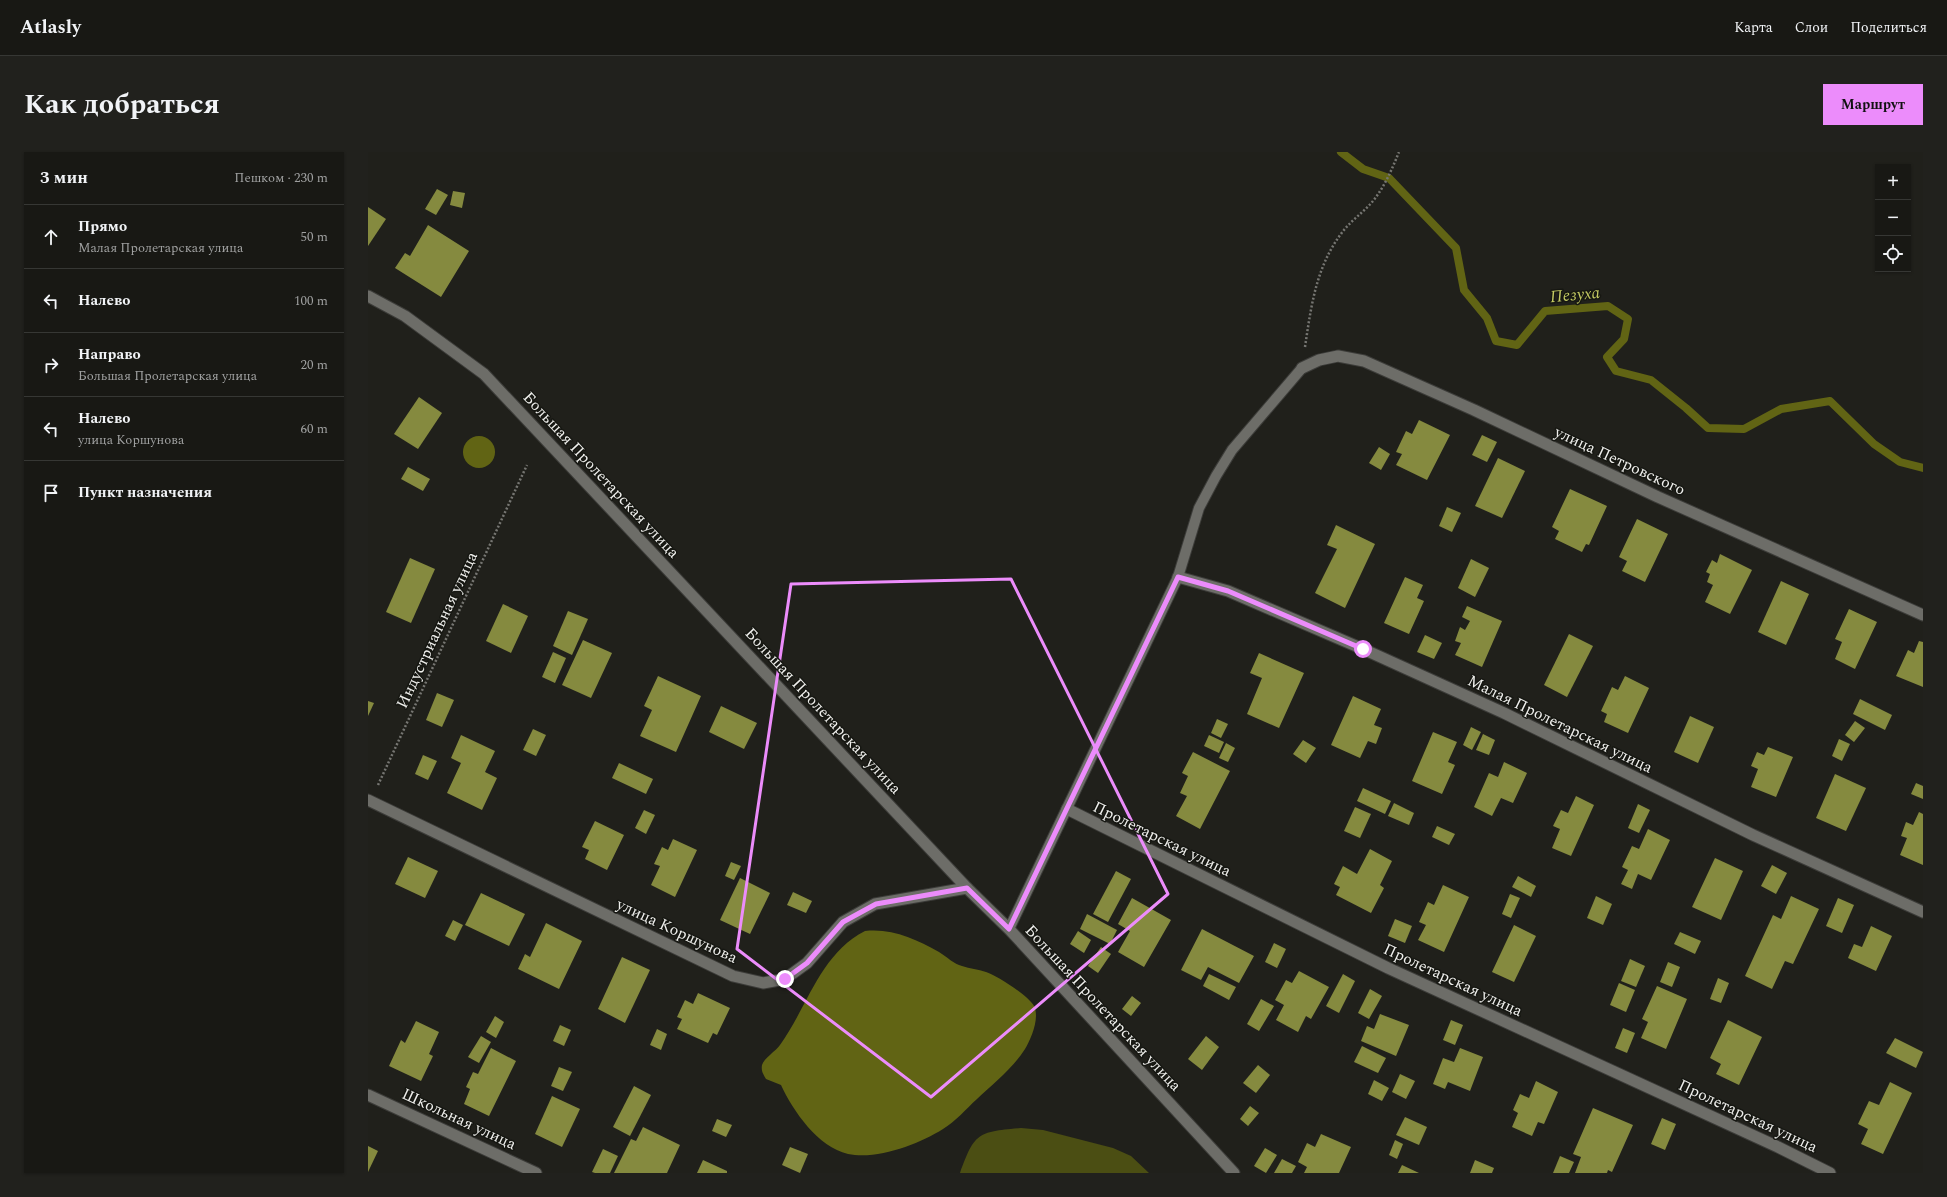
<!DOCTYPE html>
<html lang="ru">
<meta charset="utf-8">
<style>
:root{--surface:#181814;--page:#21211d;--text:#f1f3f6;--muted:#9fa0a0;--line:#363734;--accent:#ec8cfb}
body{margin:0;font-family:Spectral,serif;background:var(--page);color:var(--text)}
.controls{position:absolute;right:12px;top:12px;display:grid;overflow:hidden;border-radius:0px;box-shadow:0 1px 3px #0004}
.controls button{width:36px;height:36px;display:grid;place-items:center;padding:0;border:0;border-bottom:1px solid var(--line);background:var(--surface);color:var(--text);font:20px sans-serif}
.stop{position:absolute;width:12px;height:12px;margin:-9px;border:3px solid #ec8cfb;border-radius:50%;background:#fff}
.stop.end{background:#ec8cfb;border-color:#fff;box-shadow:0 1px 4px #0008}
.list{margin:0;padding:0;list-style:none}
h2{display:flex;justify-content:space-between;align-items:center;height:52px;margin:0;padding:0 16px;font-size:17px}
h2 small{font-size:13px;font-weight:400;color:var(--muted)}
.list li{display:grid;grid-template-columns:26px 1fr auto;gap:12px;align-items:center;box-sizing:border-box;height:64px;padding:0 16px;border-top:1px solid var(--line)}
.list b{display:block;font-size:15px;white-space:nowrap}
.list p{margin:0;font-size:13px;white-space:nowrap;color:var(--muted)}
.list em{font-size:13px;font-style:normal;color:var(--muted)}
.icon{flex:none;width:22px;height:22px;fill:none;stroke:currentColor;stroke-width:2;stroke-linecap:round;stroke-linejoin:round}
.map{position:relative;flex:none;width:1555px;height:1021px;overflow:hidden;border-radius:0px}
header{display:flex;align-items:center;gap:24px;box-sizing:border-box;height:56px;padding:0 20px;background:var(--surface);border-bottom:1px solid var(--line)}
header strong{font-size:19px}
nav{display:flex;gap:22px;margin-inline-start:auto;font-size:14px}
.intro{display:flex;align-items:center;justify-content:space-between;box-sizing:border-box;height:96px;padding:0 24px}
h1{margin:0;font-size:28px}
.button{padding:10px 18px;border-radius:0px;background:var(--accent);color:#111;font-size:14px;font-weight:700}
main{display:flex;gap:24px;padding:0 24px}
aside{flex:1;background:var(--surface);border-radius:0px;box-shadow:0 1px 3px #0004}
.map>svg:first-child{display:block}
.forest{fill:#4b4e13}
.water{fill:#616414}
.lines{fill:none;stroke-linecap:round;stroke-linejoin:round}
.stream{stroke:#616414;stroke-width:8}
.building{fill:#858a3f}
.service-casing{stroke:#3c3c39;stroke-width:12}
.minor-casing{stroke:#3c3c39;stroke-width:13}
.path{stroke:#767672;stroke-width:2.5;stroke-dasharray:2 2;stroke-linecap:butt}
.service{stroke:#6d6d68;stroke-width:10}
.minor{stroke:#6d6d68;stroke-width:11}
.route{stroke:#ec8cfb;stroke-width:5}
.marked{fill:none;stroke:#ec8cfb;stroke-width:3;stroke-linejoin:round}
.labels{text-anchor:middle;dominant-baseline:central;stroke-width:3;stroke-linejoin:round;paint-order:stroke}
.street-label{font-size:16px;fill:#efefec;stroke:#161712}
.water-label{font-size:17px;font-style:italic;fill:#c4ca62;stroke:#161712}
</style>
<header>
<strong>Atlasly</strong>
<nav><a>Карта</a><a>Слои</a><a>Поделиться</a></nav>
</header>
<div class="intro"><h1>Как добраться</h1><a class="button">Маршрут</a></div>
<main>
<aside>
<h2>3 мин<small>Пешком · 230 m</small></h2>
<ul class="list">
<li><svg class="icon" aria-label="ahead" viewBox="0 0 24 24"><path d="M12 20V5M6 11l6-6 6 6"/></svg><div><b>Прямо</b><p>Малая Пролетарская улица</p></div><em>50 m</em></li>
<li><svg class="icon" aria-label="left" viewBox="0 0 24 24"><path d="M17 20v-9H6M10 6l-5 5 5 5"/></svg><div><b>Налево</b></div><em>100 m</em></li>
<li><svg class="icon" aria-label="right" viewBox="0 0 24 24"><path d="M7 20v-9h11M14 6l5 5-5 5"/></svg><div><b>Направо</b><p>Большая Пролетарская улица</p></div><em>20 m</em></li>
<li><svg class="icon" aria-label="left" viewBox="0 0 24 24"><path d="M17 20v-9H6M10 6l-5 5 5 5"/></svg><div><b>Налево</b><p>улица Коршунова</p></div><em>60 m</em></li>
<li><svg class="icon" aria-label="arrive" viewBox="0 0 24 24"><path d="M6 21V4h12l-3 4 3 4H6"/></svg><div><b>Пункт назначения</b></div></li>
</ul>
</aside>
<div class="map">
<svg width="1555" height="1021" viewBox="0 0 1555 1021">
<rect width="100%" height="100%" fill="#20201b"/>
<path class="forest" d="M653,976L675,978L745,996L763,1004L781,1021H592C607,980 610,980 653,976Z"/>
<g class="water">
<circle cx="111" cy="300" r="16"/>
<path d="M497,779C524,776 548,787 571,800C579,805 586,812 594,814C602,817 610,817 618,820C628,823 661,844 666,854C672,866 663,887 657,897C645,916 625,932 609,947C598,957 587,970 575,977C551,992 510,1008 480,1002C450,995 425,959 413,933L398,927C395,922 393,919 394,913C396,906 408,899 412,893C440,854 452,802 497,779Z"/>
</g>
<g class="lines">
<path class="stream" d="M973,0L995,17L1021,26L1088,96L1096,138L1119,166L1128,189L1149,193L1177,159L1240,154L1260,167L1256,187L1239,205L1248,219L1283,228L1318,256L1340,276L1376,277L1413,257L1462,249L1506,292L1532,310L1555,316"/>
</g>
<g class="building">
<path d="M69,37L80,43L68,63L57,57Z"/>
<path d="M85,39L97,41L94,56L82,53Z"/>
<path d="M0,55L18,67L0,94Z"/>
<path d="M60,73L101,99L73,145L27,116L37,101L42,104Z"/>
<path d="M51,245L74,261L50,297L26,282Z"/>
<path d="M1051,268L1082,283L1059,328L1028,313L1034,302L1028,300L1038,279L1044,282Z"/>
<path d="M1114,283L1129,290L1119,310L1104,303Z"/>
<path d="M1011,295L1022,302L1013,318L1001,311Z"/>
<path d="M1130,306L1157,319L1134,366L1107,354Z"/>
<path d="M40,315L62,327L55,339L33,327Z"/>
<path d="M1202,337L1239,354L1221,393L1218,392L1214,400L1187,387L1191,379L1184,375Z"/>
<path d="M1079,355L1093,361L1084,380L1071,374Z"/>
<path d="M1269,367L1300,382L1277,430L1254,419L1259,409L1251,405Z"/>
<path d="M968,373L1007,392L977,456L947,441L969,397L959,393Z"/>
<path d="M1352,402L1384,418L1362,462L1337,450L1345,433L1339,430L1342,422L1338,420L1344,408L1349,411Z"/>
<path d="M42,406L67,417L43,471L18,460Z"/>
<path d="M1103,407L1121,416L1107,445L1090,436Z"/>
<path d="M1037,425L1055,433L1049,446L1056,449L1041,482L1016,471Z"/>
<path d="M1413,429L1441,442L1418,493L1390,480Z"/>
<path d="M135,452L160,464L143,501L118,489Z"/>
<path d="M1099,454L1134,469L1114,515L1087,503L1093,491L1087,489L1092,475L1097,478L1102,469L1094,465Z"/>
<path d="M1481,457L1509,470L1487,517L1467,507L1474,490L1467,487Z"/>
<path d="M200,459L220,467L204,503L185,494Z"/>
<path d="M1201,482L1225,494L1199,545L1176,533Z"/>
<path d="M1057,483L1074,491L1066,507L1049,500Z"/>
<path d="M215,488L244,501L223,546L194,533Z"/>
<path d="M1551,489L1555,490V535L1528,524L1540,498L1546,501Z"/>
<path d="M185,500L198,506L187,531L174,525Z"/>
<path d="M891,501L936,521L911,576L879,562L894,526L882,521Z"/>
<path d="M290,524L333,544L308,600L272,584L284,558L276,554Z"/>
<path d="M1257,524L1281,536L1260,581L1236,570L1239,562L1233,559L1244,535L1250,538Z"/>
<path d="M69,541L86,548L74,575L58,568Z"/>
<path d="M985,544L1013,557L1006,573L1014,576L1008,592L1000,589L992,606L963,593Z"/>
<path d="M1492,547L1524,563L1517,578L1485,562Z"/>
<path d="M0,549L6,551L0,564Z"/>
<path d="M353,554L389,571L376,597L341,580Z"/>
<path d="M1322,564L1346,575L1330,611L1306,600Z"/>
<path d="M849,567L860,572L853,586L843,581Z"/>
<path d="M1487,569L1497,576L1486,590L1477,583Z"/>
<path d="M1103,575L1113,580L1104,598L1095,593Z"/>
<path d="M165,577L178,583L168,604L155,598Z"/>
<path d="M1065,580L1089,590L1080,610L1087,613L1074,642L1044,629Z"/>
<path d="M1115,582L1127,588L1121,603L1108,598Z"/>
<path d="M93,583L127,599L117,620L129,626L114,658L79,641L93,611L83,606Z"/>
<path d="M841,583L856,590L851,601L836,594Z"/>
<path d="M1471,587L1482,592L1474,609L1464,604Z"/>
<path d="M935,588L948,596L938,611L925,602Z"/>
<path d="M858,591L867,596L860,610L851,606Z"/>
<path d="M1400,595L1425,605L1408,645L1383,635L1390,617L1383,614L1389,600L1396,603Z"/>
<path d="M825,600L862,619L832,677L808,664L819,644L812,641L820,624L814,621Z"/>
<path d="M55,603L69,609L60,628L47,622Z"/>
<path d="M1136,610L1159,621L1145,651L1133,646L1124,664L1106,655L1121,621L1130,625Z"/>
<path d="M251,611L285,627L278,642L244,626Z"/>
<path d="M1467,622L1498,636L1478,679L1448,666Z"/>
<path d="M1548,631L1555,634V647L1543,642Z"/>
<path d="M995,636L1023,649L1017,662L989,649Z"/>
<path d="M1208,644L1226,653L1203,704L1184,696L1192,677L1185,674L1193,658L1200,661Z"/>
<path d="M1026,651L1046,661L1041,673L1020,664Z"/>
<path d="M1270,652L1282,658L1271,681L1260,676Z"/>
<path d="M987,655L1003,662L992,686L976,679Z"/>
<path d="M276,658L287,663L278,682L267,676Z"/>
<path d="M1551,660L1555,662V713L1532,703L1539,686L1533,684L1538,670L1545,673Z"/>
<path d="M227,669L256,683L239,718L217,707L221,698L214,695Z"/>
<path d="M1069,674L1087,682L1081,693L1064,685Z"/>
<path d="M1280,677L1302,688L1283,728L1270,722L1264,737L1253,732L1260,718L1254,715L1264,694L1271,697Z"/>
<path d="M305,687L329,698L307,745L283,733L292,714L286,712L294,695L300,698Z"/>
<path d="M1002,697L1024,709L1012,733L1016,736L1003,761L968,743L972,735L966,732L975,714L989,722Z"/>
<path d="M40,705L70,719L57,746L27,732Z"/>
<path d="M1347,706L1375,719L1353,768L1324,755Z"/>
<path d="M363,710L373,714L366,728L357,724Z"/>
<path d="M1404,713L1419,721L1408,742L1393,734Z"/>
<path d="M748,719L763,727L740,770L725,762Z"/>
<path d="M1150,724L1168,734L1163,745L1144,735Z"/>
<path d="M372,726L402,741L382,782L352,768Z"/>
<path d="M1075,733L1101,745L1076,800L1050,788L1058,773L1051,770L1060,750L1066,753Z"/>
<path d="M425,740L444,749L438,761L419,753Z"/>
<path d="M113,741L157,762L141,794L97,773Z"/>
<path d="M1142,742L1152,746L1143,766L1134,762Z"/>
<path d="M1228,744L1244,752L1235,773L1219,766Z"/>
<path d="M1423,744L1451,757L1425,812L1417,809L1404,837L1377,824L1405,763L1413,767Z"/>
<path d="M764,746L803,768L776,815L750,800L762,779L750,772Z"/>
<path d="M1470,746L1486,753L1474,781L1458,774Z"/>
<path d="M719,762L749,778L742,792L712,777Z"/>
<path d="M1027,767L1044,774L1037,791L1020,784Z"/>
<path d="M85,768L95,773L87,789L77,784Z"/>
<path d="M178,771L214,789L191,837L150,817L157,802L162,805Z"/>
<path d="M1146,773L1168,784L1146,830L1124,820Z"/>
<path d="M1503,774L1524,784L1508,819L1480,806L1486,792L1494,795Z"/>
<path d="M834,777L886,804L871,831L840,815L833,828L813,818Z"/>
<path d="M710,779L723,788L716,801L702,792Z"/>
<path d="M1312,780L1333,789L1327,802L1306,792Z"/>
<path d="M906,791L918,797L909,816L897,810Z"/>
<path d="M733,795L743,802L730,821L720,814Z"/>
<path d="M254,805L282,818L257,871L230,857Z"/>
<path d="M1262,807L1277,814L1268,835L1253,829Z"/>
<path d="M1300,810L1312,815L1304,835L1292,830Z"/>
<path d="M931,819L961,835L943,867L938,864L930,880L908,868L916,853L907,848L918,828L924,831Z"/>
<path d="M841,822L868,835L861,848L835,834Z"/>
<path d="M975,822L987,829L971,861L958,854Z"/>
<path d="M1350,826L1361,831L1353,851L1342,847Z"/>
<path d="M1251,831L1267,838L1258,860L1242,853Z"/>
<path d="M1289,834L1319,847L1298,897L1273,886L1280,870L1274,867Z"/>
<path d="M1002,837L1014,844L1001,867L990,861Z"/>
<path d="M330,841L362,856L349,883L345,881L340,891L309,877L314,867L309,865L317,848L325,852Z"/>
<path d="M764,844L773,851L763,864L754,857Z"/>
<path d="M893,847L906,854L891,879L879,872Z"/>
<path d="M1012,862L1041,873L1028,904L993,889L999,874L1006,877Z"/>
<path d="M127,864L136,870L128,886L118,880Z"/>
<path d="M1083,868L1095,873L1087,893L1075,888Z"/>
<path d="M1360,868L1394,885L1371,933L1348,922L1353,912L1342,906Z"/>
<path d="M48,869L71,880L61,902L65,904L53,929L21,914L33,888L37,891Z"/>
<path d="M192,873L203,878L196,894L185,889Z"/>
<path d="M1255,876L1267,881L1259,901L1247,896Z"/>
<path d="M289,877L299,882L293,898L282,893Z"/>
<path d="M113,884L123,890L111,911L100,905Z"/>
<path d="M838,884L851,895L834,918L820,907Z"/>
<path d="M1527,886L1555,900L1548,916L1518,901Z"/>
<path d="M994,894L1018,906L1010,921L986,910Z"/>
<path d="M123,896L148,909L121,964L96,952L102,937L98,935L105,920L110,922Z"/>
<path d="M1092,896L1115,905L1102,939L1080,930L1077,937L1065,932L1075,906L1086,910Z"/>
<path d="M890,913L902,923L888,941L875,931Z"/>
<path d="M191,915L204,920L195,939L183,934Z"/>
<path d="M1032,922L1047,929L1038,947L1024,940Z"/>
<path d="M1006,928L1021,936L1014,949L1000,942Z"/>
<path d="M1168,929L1190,940L1176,972L1170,970L1164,984L1144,975L1150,961L1145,958L1152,942L1161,946Z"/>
<path d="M1522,930L1544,941L1515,1002L1493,992L1500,977L1490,972L1501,949L1511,953Z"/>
<path d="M266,934L283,943L262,984L245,975Z"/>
<path d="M184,944L212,957L194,995L167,982Z"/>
<path d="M882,954L891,961L880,974L872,967Z"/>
<path d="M1225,956L1265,973L1244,1020L1240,1018L1239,1021H1207L1213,1005L1205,1002Z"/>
<path d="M1037,965L1059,975L1051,993L1028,983Z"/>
<path d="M1294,966L1308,972L1297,998L1283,992Z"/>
<path d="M349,967L364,973L358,985L344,979Z"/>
<path d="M275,975L312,993L299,1021H246L263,987L268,989Z"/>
<path d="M953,982L983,995L971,1021H936L939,1015L930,1010L939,991L947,995Z"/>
<path d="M1027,988L1035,992L1029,1007L1021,1003Z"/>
<path d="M0,994L10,999L0,1020Z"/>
<path d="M422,995L440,1002L432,1021L414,1013Z"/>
<path d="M897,996L909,1003L898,1021L886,1014Z"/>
<path d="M235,997L250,1004L242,1021H227L224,1020Z"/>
<path d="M1192,1004L1206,1010L1201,1021H1185Z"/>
<path d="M914,1007L928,1014L924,1021H906Z"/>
<path d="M335,1008L359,1019V1021H329Z"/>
<path d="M1107,1008L1126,1016L1124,1021H1102Z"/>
<path d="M1034,1013L1051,1021H1030Z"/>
</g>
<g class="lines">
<defs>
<path id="service" d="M641,777L810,425L831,356L848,324L864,298L934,216"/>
<g id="minor">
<path d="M0,144L37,164L116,222L599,736L641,777L866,1021"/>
<path d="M934,216L951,208L970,204L996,209L1106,258L1290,345L1555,463"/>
<path d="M810,425L860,439L995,497L1136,561L1385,683L1555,760"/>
<path d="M0,648L365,824L395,831L417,827L439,811L475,770L507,752L599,736"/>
<path d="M699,657L1020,816L1410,995L1462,1021"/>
<path d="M0,943L168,1021"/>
</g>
</defs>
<use href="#service" class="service-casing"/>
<use href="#minor" class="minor-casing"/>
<g class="path">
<path d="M937,195C943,155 948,115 973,82C982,69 995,61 1005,49C1017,34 1024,17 1031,0"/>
<path d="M10,633L159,313"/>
</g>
<use href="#service" class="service"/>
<use href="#minor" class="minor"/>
</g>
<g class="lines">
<path class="route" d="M417,827L439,811L475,770L508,752L599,736L641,777L810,425L860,439L995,497"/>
</g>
<path class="marked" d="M643,427L800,742L563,945L369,797L423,432Z"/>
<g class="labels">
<g class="street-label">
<text transform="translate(1252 309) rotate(25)">улица Петровского</text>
<text transform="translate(233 323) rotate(47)">Большая Пролетарская улица</text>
<text transform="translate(69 478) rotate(-65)">Индустриальная улица</text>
<text transform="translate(455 559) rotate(47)">Большая Пролетарская улица</text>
<text transform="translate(1192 572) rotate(26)">Малая Пролетарская улица</text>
<text transform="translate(794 687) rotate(26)">Пролетарская улица</text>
<text transform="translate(309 779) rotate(25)">улица Коршунова</text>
<text transform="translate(1085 828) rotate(25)">Пролетарская улица</text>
<text transform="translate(735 856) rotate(47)">Большая Пролетарская улица</text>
<text transform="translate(1380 964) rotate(25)">Пролетарская улица</text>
<text transform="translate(91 967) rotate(25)">Школьная улица</text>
</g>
<g class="water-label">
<text transform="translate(1207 143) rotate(-5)">Пезуха</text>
</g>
</g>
</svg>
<div class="controls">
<button>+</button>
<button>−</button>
<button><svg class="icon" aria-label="locate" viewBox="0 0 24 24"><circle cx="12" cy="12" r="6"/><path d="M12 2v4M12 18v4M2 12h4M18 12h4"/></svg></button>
</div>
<div class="stop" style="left:995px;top:497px"></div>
<div class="stop end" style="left:417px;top:827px"></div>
</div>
</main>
